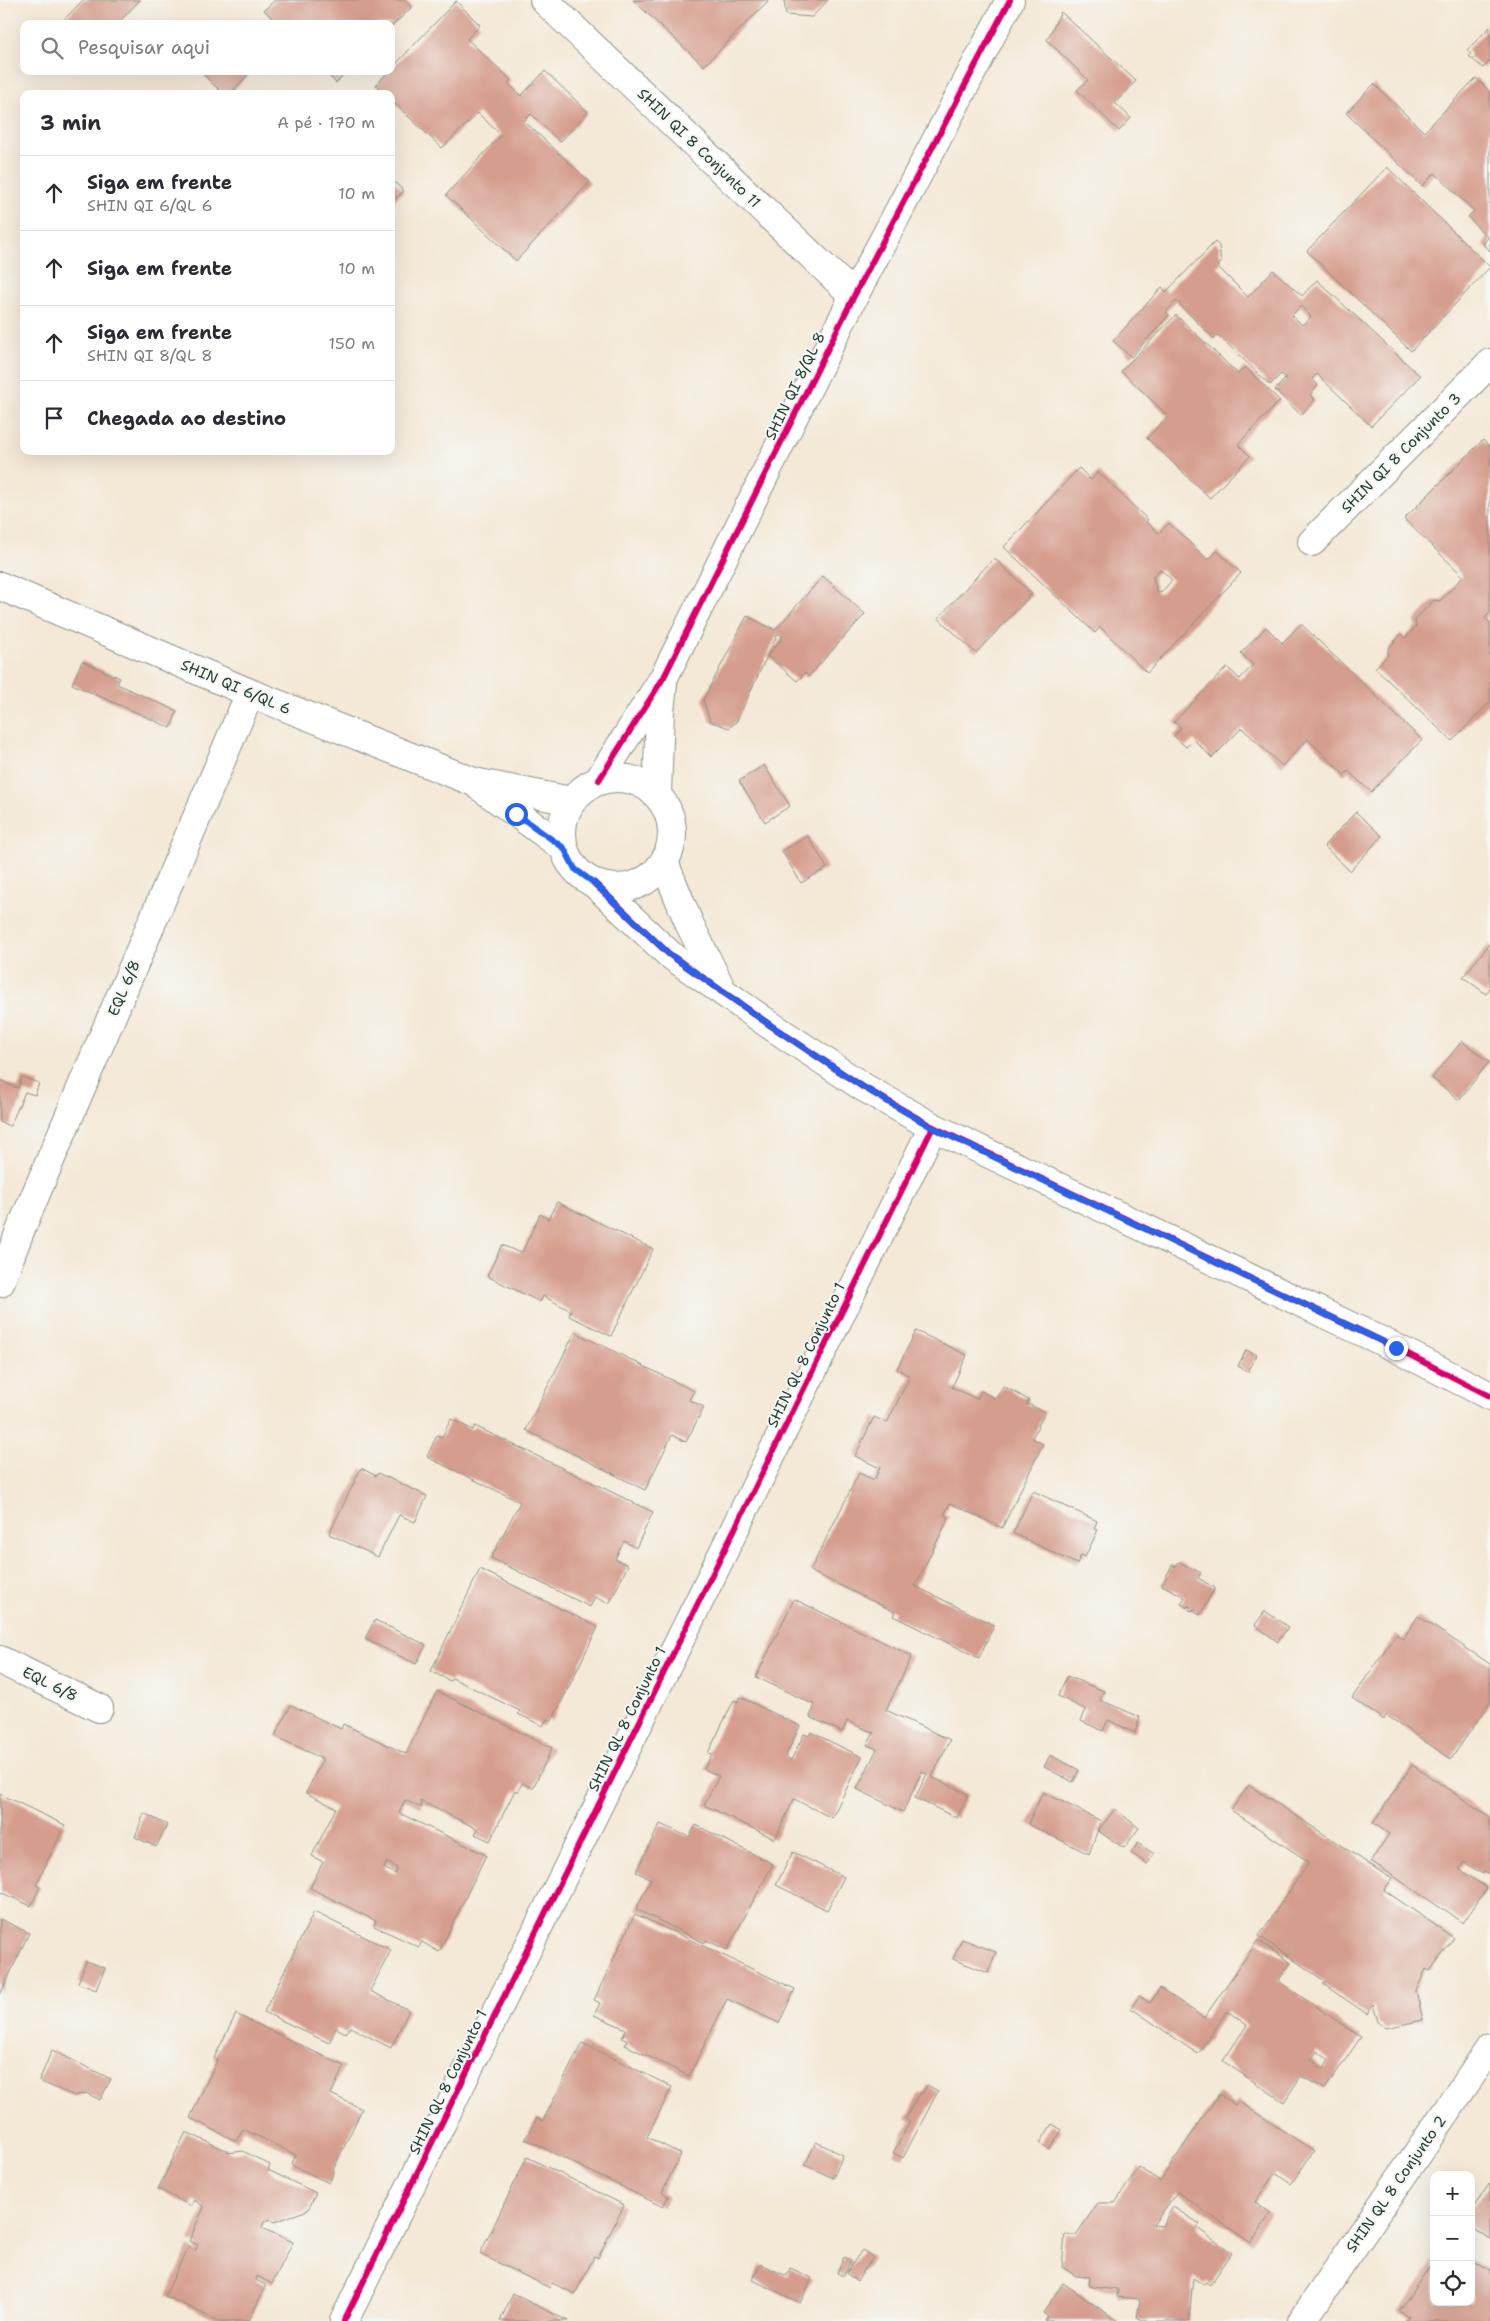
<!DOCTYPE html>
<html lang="pt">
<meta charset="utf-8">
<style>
:root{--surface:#fff;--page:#f7f7f7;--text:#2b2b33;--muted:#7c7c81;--line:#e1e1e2}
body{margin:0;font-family:"Shantell Sans",sans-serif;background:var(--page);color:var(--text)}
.controls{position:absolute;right:15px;bottom:15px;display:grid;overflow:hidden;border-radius:10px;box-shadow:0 5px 20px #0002}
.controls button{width:45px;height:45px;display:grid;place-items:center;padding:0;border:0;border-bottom:1px solid var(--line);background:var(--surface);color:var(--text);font:25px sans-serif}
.stop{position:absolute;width:15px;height:15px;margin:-11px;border:4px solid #2563eb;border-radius:50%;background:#fff}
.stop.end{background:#2563eb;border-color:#fff;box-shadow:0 1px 5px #0008}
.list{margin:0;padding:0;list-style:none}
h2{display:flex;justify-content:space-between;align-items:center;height:65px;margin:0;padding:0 20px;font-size:21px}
h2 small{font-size:16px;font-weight:400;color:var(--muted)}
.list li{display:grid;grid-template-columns:32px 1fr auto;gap:15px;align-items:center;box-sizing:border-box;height:75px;padding:0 20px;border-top:1px solid var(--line)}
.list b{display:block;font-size:19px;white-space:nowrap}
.list p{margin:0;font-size:16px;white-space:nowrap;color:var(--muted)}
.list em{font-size:16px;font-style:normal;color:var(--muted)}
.icon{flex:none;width:28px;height:28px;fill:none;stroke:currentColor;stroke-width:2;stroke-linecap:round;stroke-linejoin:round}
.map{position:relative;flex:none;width:1490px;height:2321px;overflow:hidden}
.search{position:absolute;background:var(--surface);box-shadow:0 5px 20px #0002;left:20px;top:20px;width:375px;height:55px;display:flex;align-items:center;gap:12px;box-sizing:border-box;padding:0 18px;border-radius:10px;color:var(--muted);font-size:19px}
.panel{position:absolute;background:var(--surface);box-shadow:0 5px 20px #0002;left:20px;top:90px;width:375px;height:365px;border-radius:10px}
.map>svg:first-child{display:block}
.building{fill:#d59d8d;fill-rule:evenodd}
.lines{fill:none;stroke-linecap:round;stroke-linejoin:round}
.minor-casing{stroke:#8a9285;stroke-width:30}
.tertiary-casing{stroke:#8a9285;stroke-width:30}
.minor{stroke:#fff;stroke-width:28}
.tertiary{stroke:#fff;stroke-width:28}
.cycleway-casing{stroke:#f6f6f2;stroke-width:9}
.cycleway{stroke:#d6006c;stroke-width:6}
.route{stroke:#2563eb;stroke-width:6}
.labels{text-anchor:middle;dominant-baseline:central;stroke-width:4;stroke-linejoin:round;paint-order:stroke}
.street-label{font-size:15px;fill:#1f3d34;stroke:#f6f6f2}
</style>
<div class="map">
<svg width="1490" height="2321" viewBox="0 0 1490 2321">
<rect width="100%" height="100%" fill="#f6f6f2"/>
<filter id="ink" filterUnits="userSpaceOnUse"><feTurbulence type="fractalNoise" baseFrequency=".02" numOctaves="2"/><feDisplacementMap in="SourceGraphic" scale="10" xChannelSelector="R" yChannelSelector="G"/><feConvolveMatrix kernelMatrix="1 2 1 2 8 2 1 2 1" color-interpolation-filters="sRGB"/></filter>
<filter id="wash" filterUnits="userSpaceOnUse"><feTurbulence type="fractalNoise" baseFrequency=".0096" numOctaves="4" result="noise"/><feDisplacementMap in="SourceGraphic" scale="20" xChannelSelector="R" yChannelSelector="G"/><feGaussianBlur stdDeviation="1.12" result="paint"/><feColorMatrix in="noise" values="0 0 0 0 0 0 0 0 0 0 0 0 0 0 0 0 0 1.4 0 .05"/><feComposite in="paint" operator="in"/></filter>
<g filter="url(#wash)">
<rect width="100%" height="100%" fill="#f4e8d6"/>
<g id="blocks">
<g class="building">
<path d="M83,0H140L117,24H60Z"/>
<path d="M275,0H405L412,7L391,27V24H278L264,10Z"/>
<path d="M633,0H769L704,66Z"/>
<path d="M784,0H828L812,17L786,15Z"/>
<path d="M456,1L480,25L467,39L511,80L508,83L521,96L545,71L588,112L560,142L531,114L524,121L590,182L516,261L446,195L501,135L478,113L442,148L391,100V94H385L376,85L389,71H391V69Z"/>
<path d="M1061,12L1136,81L1115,103L1131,118L1119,131L1077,90L1088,80L1047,40Z"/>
<path d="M1490,27V61L1483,68L1469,56L1471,54L1467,50Z"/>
<path d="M200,71H252L230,94H223Z"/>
<path d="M324,71H347L336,83Z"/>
<path d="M1476,78L1490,92V251L1483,244L1488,238L1468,217L1474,211L1435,173L1422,186L1346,113L1374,84L1424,132Z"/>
<path d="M1387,167L1490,267L1411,351L1307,251Z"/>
<path d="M391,179L404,191L391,203Z"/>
<path d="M1215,242L1219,246L1221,263L1217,266L1248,297L1273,270L1302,296L1317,280L1420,376L1371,426L1317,374L1312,379L1318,385L1310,395L1315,400L1301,415L1275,390L1286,378L1281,374L1270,385L1218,335L1214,339L1176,301L1166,312L1169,315L1131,357L1113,341L1162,287L1166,292ZM1301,306L1311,317L1302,325L1292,315Z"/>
<path d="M1176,315L1238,374L1245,367L1280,401L1238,444L1250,456L1210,498L1147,438L1168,416L1121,371Z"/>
<path d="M1483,440L1490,447V613L1485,618L1490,623V702L1452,741L1375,668L1388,655V649L1401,634L1405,638L1416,626L1415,620L1434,600L1440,601L1463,576L1404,519Z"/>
<path d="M1079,468L1091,480L1098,472L1148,520L1146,522L1159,533L1169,523L1208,560L1217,551L1241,573L1147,673L1100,627L1095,633L1004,547ZM1160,569L1172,580L1162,592L1157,593L1153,577Z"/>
<path d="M994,558L1032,594L976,653L938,618Z"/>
<path d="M823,576L865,614L808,677L805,673L797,681L768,656L783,637L778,633L736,722L729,728L710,721L703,700L747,616L775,630Z"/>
<path d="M1301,624L1422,740L1371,792L1348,771L1344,775L1308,739L1282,766L1242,728L1212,758L1194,740L1186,747L1174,736L1181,728L1174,722L1227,667L1240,679L1253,665L1241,653L1266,627L1282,643Z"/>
<path d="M82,661L120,678L117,684L177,711L171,728L72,684Z"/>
<path d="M764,765L790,806L765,822L739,781Z"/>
<path d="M1356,812L1382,836L1350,871L1324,846Z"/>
<path d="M808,836L827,868L801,883L782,851Z"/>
<path d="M1490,943V988L1486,994L1463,977Z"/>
<path d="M1462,1041L1489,1062L1459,1100L1432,1078Z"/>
<path d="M22,1077L39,1083L35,1095L25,1092L10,1126L0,1122V1080L18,1088Z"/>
<path d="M557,1202L653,1249L611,1336L569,1316L571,1311L543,1296L540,1302L487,1276L502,1245L518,1252H522L540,1214L548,1219Z"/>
<path d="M916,1331L967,1355L952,1387L977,1399L981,1391L996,1399L1003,1386L1029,1400L1027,1404L1045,1412L1032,1438L1043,1444L1002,1528L950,1503L944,1515L949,1517L915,1586L994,1625L979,1658L893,1616L895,1612L810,1571L859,1473L874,1480L880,1468L855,1456L874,1417L887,1423L910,1376L897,1369Z"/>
<path d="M575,1332L694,1391L689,1400L704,1407L686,1442L672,1435L645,1490L526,1430Z"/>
<path d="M1246,1350L1257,1355L1248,1372L1238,1366Z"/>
<path d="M451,1419L473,1430L475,1426L653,1512L636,1548L624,1541L615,1559L628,1565L609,1604L595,1597L590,1607L491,1558L520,1502L427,1457L437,1435L442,1437Z"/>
<path d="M361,1468L376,1476L378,1473L427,1496L415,1522L399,1515L378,1557L329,1534Z"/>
<path d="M1033,1491L1097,1521L1094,1529L1098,1530L1085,1557L1081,1555L1077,1564L1013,1533Z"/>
<path d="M1179,1562L1201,1573L1198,1578L1215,1588L1200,1615L1195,1612L1196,1610L1193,1609L1192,1611L1189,1610L1191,1607L1188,1606L1187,1608L1181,1604L1185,1597L1162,1585L1172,1565L1176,1566Z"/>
<path d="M480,1569L598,1627L552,1721L547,1719L543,1726L518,1714L520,1711L452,1678L450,1681L431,1671Z"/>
<path d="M794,1599L912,1656L886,1710L950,1740L932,1777L968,1794L957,1818L915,1798L927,1774L922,1771L903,1812L857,1789L877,1749L867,1745L874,1733L847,1721L842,1732L810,1717L815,1705L756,1677Z"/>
<path d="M1265,1611L1288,1627L1278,1642L1255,1625Z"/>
<path d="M1418,1616L1490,1664V1703L1451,1759L1386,1715L1384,1720L1352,1698L1396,1634L1403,1639Z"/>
<path d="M375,1620L426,1645L416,1664L365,1639Z"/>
<path d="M1067,1676L1104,1691L1100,1700L1140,1717L1135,1733L1108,1720L1103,1731L1081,1721L1086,1710L1058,1696Z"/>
<path d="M437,1691L552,1748L533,1788L522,1783L518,1792L515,1790L490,1841L475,1834L478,1829L420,1801L422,1808L405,1800L399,1813L486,1855L439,1952L422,1942L419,1947L374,1926L376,1921L310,1888L323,1862L312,1856L336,1808L306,1793L323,1759L275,1736L291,1705L341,1729L343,1724L406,1754ZM387,1862L397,1868L395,1874L384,1868Z"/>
<path d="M740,1697L800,1726L785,1757L791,1760L804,1734L809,1736L811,1732L862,1757L832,1818L794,1799L775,1839L704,1805L719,1776L704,1769L712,1754L708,1753L734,1700L738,1702Z"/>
<path d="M1050,1755L1079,1770L1073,1782L1044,1767Z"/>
<path d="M1412,1765L1490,1817V1875L1484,1872L1483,1874L1464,1862L1459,1869L1487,1888L1463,1923L1371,1861L1389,1834L1373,1823Z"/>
<path d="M1249,1785L1392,1879L1384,1890L1454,1938L1430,1971L1426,1969L1416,1991L1423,2020L1386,2028L1378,2022L1373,2004L1367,2014L1323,1984L1326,1982L1259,1936L1309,1862L1231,1810Z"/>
<path d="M1043,1792L1101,1821L1089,1854L1028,1824Z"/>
<path d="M0,1794L65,1825L36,1885L40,1887L31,1906L0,1892Z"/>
<path d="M1115,1809L1139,1828L1124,1848L1098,1831Z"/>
<path d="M144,1813L167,1825L156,1847L135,1837Z"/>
<path d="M660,1824L689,1837L696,1825L773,1864L727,1950L706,1940L704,1943L636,1909L651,1879L636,1872Z"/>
<path d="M1138,1843L1154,1854L1147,1864L1131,1853Z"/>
<path d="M793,1852L844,1877L827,1910L776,1885Z"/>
<path d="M314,1912L391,1950L370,1991L409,2010L391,2048L350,2027L346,2033L336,2028L329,2043L264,2012Z"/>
<path d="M635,1914L795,1989L779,2023L727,1999L689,2076L625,2045L627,2041L622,2038L626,2029L594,2015L600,2003L594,2000Z"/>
<path d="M0,1919L29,1933L0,1995Z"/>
<path d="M962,1939L996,1952L988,1973L953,1959Z"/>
<path d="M1258,1940L1291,1963L1278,1981L1361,2037L1325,2089L1301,2076L1284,2102L1223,2061L1247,2025L1227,2011L1198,2054L1131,2008L1139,1996L1150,2003L1160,1988L1204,2018ZM1317,2051L1329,2060L1324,2069L1311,2060Z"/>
<path d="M86,1961L105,1968L96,1990L78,1983Z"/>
<path d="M236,2014L344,2066L331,2094L362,2109L332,2172H334L329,2183L291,2165L296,2155L243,2129L236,2141L190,2118L217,2060L214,2058Z"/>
<path d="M582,2043L672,2087L647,2137L681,2154L662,2192L668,2196L663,2207L525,2139L537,2118L543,2121Z"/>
<path d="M52,2050L111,2079L100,2100L86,2093L74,2096L39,2081Z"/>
<path d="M927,2085L938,2091L903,2158L893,2153L910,2122L905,2119L920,2092L922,2094Z"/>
<path d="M1219,2094L1235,2105L1238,2101L1314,2151L1291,2184L1275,2173L1255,2202L1271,2213L1251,2243L1177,2192L1153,2225L1162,2226L1173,2207L1200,2224L1197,2228L1232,2253L1210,2285L1206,2282L1204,2285L1193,2278L1189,2321H1142L1137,2318L1140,2299L1117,2297L1118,2290L1093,2287L1089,2285L1090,2277L1076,2276L1062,2267L1065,2234L1076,2235L1098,2203H1115L1139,2167L1160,2181Z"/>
<path d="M1052,2124L1062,2130L1049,2149L1040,2143Z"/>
<path d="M186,2132L228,2151V2153L243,2151L270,2165L268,2170L316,2193L308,2210L274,2222L270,2219L264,2222L262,2228L293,2242L272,2284L257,2276L256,2280L266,2285L249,2321H219L165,2296L188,2247L195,2251L198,2245L189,2241L204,2207L194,2200L191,2206L158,2189Z"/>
<path d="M816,2142L843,2155L833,2178L805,2165Z"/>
<path d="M527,2157L624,2205L598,2258L594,2257L575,2294L552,2283L550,2288L480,2254Z"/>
<path d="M1490,2183V2239L1471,2227V2211Z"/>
<path d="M862,2250L873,2257L857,2281L846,2273Z"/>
<path d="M844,2257L851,2261L843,2276L837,2273Z"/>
<path d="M1471,2259L1490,2271V2321H1406L1409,2317L1399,2311L1434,2260V2302H1471Z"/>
<path d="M760,2264L787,2276L790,2268L812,2278L800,2303L753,2280Z"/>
<path d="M1063,2283L1118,2321H1045L1048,2317L1043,2313Z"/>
<path d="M513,2294L568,2321H500Z"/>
</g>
</g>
</g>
<g filter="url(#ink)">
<use href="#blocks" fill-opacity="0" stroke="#8a9285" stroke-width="1"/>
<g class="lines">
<defs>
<g id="minor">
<path d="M544,0L854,296"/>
<path d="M1312,542L1490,363"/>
<path d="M0,1283L20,1231L250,693"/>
<path d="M0,1660L99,1708"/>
<path d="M344,2321L933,1127"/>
<path d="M1302,2321L1490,2048"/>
</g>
<g id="tertiary">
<path d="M0,586L250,693L474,782L571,801"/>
<circle cx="617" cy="833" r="55"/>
<path d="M599,780L664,677L854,296L1010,0"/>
<path d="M479,786L564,848"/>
<path d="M657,794L660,711L663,684"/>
<path d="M664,862L689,923L720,986"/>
<path d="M594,883L669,954L770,1025L863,1087L933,1127L1396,1348L1490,1396"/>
</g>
</defs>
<use href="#minor" class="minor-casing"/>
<use href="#tertiary" class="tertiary-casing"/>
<use href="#minor" class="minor"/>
<use href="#tertiary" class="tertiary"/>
<defs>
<g id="cycleway">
<path d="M599,780L664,677L854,296L1010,0"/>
<path d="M594,883L669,954L770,1025L863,1087L933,1127L1396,1348L1490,1396"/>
<path d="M344,2321L933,1127"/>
</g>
</defs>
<use href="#cycleway" class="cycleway-casing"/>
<use href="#cycleway" class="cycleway"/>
</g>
</g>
<g class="lines" filter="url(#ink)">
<path class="route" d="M516,814L564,848L575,869L594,883L669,954L770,1025L863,1087L933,1128L1396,1348"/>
</g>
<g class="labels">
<g class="street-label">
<text transform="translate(699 148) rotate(44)">SHIN QI 8 Conjunto 11</text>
<text transform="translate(795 386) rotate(-64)">SHIN QI 8/QL 8</text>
<text transform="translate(1401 453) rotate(-45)">SHIN QI 8 Conjunto 3</text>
<text transform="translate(236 687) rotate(23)">SHIN QI 6/QL 6</text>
<text transform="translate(124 988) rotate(-67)">EQL 6/8</text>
<text transform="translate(806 1355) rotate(-64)">SHIN QL 8 Conjunto 1</text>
<text transform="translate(50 1684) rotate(26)">EQL 6/8</text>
<text transform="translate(627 1719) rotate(-64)">SHIN QL 8 Conjunto 1</text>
<text transform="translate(448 2082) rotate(-64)">SHIN QL 8 Conjunto 1</text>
<text transform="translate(1396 2184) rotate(-55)">SHIN QL 8 Conjunto 2</text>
</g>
</g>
</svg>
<div class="controls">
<button>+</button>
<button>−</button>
<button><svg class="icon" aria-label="locate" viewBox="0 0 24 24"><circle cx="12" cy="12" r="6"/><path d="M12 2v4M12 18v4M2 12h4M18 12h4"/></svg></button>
</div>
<div class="stop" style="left:516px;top:814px"></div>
<div class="stop end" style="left:1396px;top:1348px"></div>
<div class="search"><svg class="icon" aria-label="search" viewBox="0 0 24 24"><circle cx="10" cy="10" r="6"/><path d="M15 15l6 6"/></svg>Pesquisar aqui</div>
<section class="panel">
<h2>3 min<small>A pé · 170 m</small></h2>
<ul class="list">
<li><svg class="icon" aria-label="ahead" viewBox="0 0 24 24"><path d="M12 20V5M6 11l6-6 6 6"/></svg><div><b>Siga em frente</b><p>SHIN QI 6/QL 6</p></div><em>10 m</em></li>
<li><svg class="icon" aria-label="ahead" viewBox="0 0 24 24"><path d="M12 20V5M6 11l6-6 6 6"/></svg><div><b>Siga em frente</b></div><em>10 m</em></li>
<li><svg class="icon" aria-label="ahead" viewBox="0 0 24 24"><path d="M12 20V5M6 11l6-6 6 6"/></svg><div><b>Siga em frente</b><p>SHIN QI 8/QL 8</p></div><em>150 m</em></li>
<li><svg class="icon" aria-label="arrive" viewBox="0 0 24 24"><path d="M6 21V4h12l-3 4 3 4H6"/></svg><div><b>Chegada ao destino</b></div></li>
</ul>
</section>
</div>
